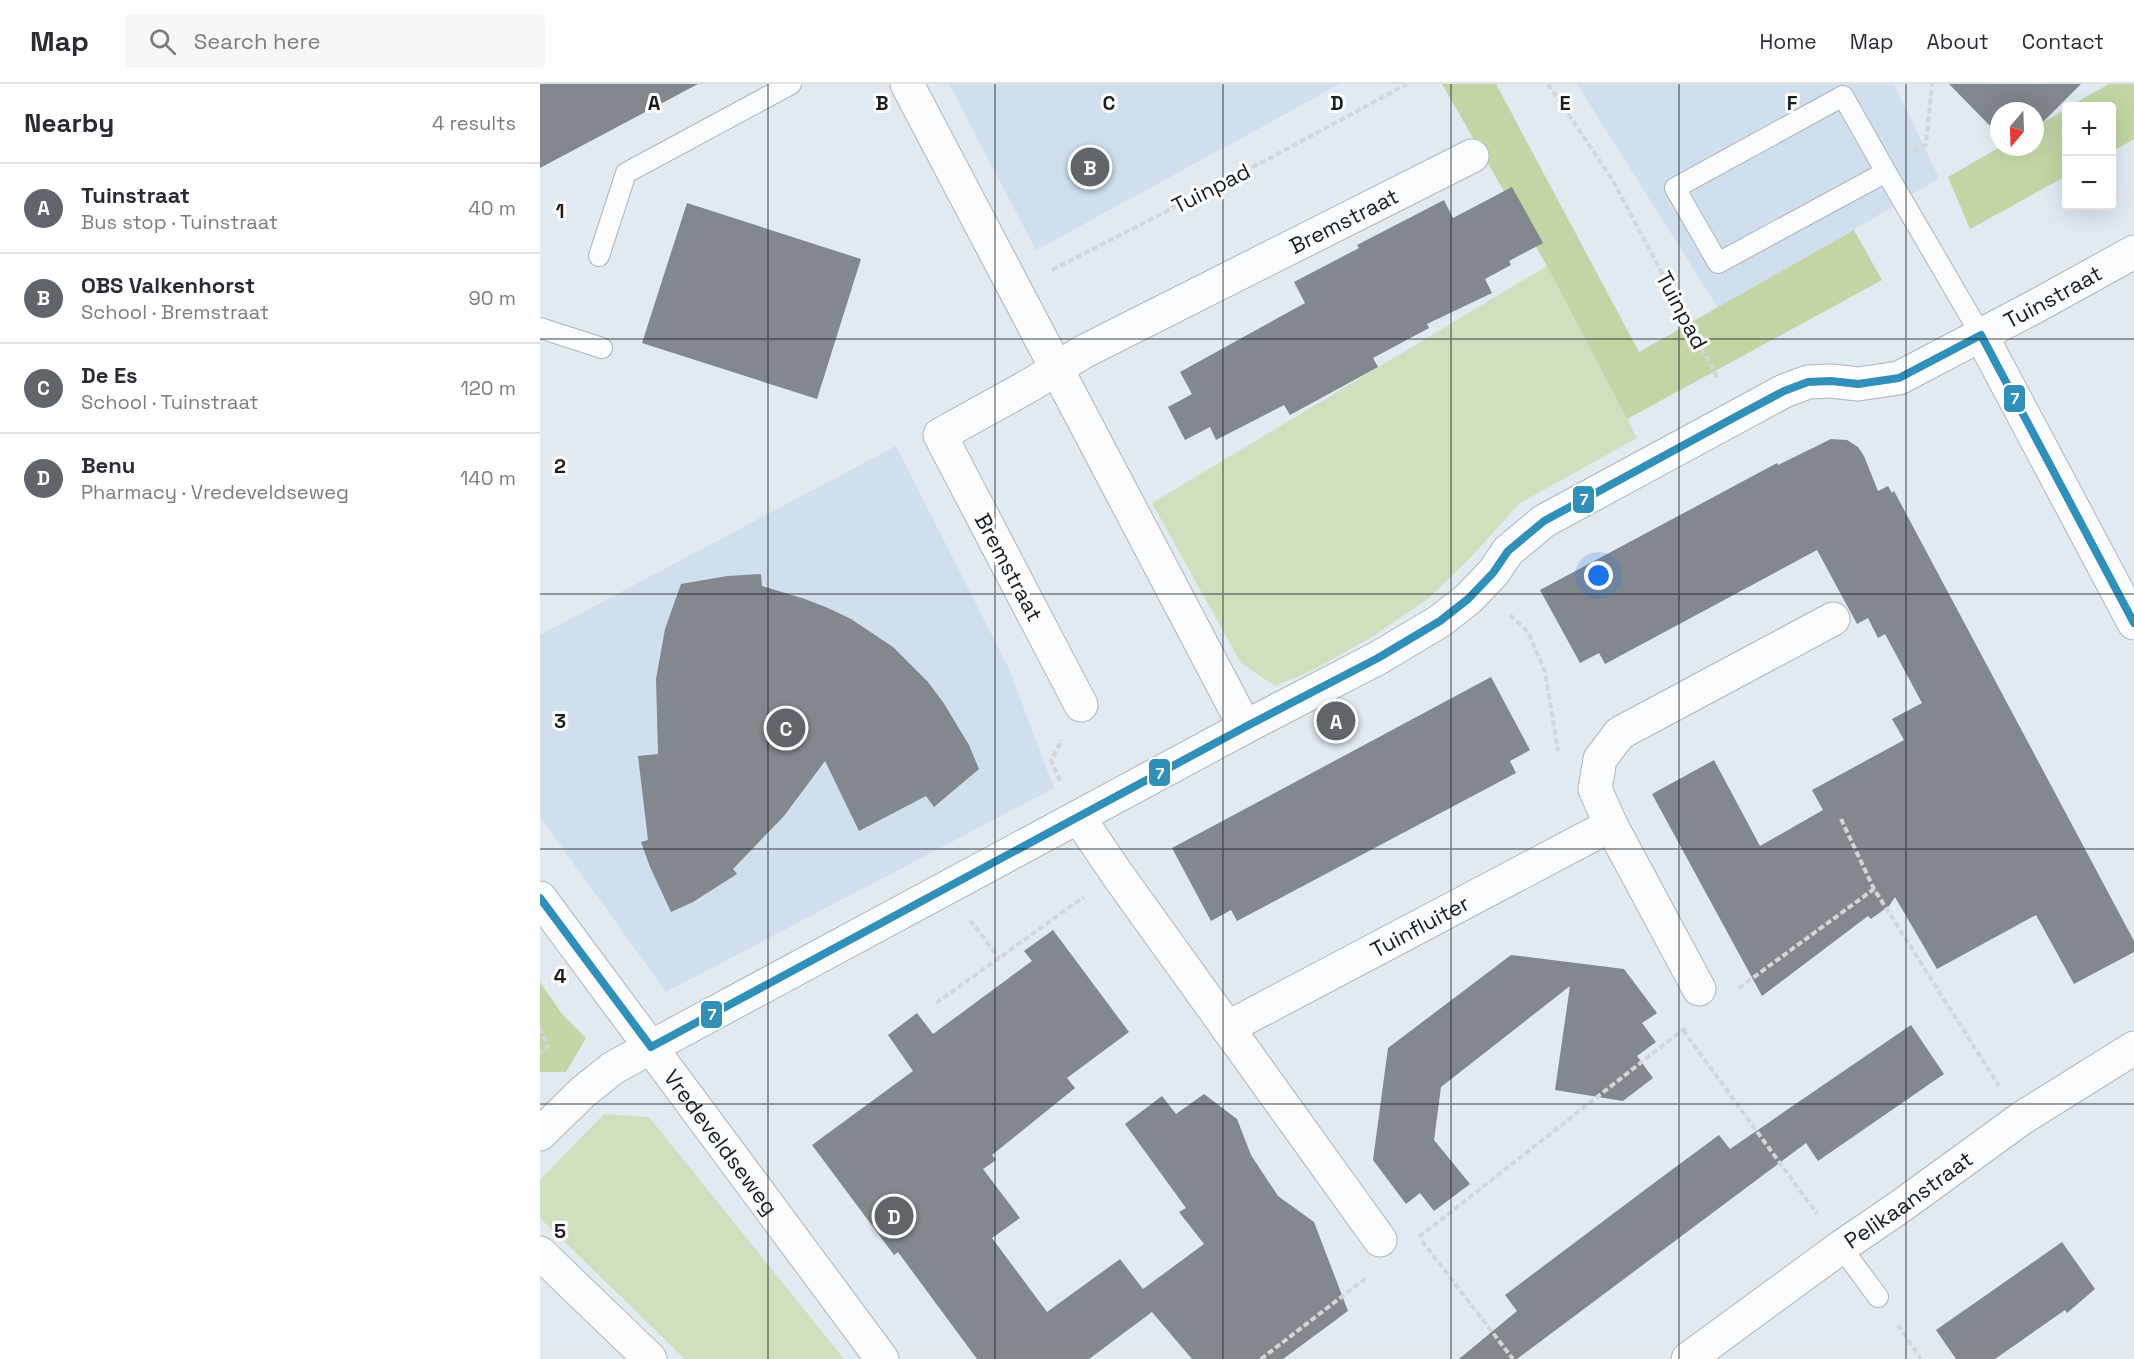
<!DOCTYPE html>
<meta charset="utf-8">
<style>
:root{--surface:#fff;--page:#f7f7f7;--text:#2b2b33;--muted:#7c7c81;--line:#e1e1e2;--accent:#5f656b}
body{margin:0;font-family:"Space Grotesk",sans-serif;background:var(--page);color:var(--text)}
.controls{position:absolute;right:18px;top:18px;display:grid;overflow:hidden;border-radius:6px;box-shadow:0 6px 24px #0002}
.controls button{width:54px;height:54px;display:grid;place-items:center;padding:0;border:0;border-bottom:2px solid var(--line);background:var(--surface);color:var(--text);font:30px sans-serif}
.compass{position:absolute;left:1450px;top:18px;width:54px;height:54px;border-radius:50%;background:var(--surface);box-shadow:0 6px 24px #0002;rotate:199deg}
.you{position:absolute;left:1059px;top:492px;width:21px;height:21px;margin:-15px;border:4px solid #fff;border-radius:50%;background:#1a73e8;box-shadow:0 0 0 9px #1a73e833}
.badge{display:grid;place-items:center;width:39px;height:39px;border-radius:50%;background:var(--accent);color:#fff;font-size:20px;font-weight:700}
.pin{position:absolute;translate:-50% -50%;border:3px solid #fff;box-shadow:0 2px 6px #0006}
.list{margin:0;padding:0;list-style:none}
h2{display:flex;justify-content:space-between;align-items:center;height:78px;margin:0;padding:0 24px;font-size:26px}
h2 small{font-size:20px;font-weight:400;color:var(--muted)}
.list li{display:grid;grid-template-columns:39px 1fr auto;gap:18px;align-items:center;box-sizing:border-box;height:90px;padding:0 24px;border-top:2px solid var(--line)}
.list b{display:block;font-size:22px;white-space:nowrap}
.list p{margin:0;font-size:20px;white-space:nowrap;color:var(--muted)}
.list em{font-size:20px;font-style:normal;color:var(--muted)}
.icon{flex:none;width:33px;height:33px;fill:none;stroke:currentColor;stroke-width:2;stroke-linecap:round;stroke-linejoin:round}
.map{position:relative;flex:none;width:1594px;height:1275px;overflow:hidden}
header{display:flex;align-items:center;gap:36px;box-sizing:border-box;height:84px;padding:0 30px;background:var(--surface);border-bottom:2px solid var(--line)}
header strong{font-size:28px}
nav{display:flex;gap:33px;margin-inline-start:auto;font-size:21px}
.search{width:420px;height:54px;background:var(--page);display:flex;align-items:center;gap:15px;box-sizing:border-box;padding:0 21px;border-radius:6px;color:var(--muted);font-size:22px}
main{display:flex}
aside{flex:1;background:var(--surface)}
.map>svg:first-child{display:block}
.built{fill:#cfdfed}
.green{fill:#d0dfbd}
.forest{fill:#c3d5a4}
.building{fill:#82888e}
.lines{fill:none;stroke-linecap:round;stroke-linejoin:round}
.lane-casing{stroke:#aeb5bb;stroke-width:22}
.street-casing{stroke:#aeb5bb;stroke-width:35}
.secondary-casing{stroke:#aeb5bb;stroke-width:35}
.path{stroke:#d3d5d7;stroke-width:4;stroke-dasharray:6 3;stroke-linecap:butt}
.lane{stroke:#fafcfd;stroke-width:20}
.street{stroke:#fafcfd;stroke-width:33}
.secondary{stroke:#fafcfd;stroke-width:33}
.bus-1-casing{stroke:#fff;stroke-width:12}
.bus-1{stroke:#3090ba;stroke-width:8}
.grid{fill:none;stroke:#191e23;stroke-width:1.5;stroke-opacity:0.55}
.labels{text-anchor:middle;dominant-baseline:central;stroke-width:6;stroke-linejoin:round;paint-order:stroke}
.street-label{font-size:22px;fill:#191e23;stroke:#fff}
.grid-label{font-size:20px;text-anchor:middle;font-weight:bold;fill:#191e23;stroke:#fff;stroke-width:6;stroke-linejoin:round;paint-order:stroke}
.line-badge{stroke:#fff;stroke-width:2}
.badge-label{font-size:16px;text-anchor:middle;font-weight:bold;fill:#fff}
</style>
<header>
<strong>Map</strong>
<div class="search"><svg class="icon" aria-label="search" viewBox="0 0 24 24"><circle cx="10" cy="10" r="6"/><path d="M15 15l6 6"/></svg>Search here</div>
<nav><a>Home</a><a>Map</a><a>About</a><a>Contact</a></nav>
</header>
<main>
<aside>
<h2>Nearby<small>4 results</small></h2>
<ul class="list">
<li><span class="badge">A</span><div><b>Tuinstraat</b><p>Bus stop · Tuinstraat</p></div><em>40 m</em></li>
<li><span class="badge">B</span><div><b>OBS Valkenhorst</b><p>School · Bremstraat</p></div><em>90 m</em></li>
<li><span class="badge">C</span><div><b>De Es</b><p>School · Tuinstraat</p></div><em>120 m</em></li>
<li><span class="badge">D</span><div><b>Benu</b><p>Pharmacy · Vredeveldseweg</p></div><em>140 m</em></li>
</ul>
</aside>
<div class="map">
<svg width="1594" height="1275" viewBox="0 0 1594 1275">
<rect width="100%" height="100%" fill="#e1e9f1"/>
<g class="built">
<path d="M409,0H800L496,166Z"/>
<path d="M1037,0H1354L1399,94L1314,146L1178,224Z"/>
<path d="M356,362L469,585L514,704L126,908L0,733V551Z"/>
</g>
<g class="green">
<path d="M1007,182L1097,354L980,419L931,473L888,515L830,554L775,585L735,602L701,579L612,419Z"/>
<path d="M64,1030L109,1033L304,1275H145L0,1134V1096Z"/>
</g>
<g class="forest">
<path d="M902,0H956L1099,268L1314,146L1342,196L1087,335L1007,182Z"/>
<path d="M1569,0H1594V55L1572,68V22H1530Z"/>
<path d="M1526,25V92L1430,145L1408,93L1460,63H1495V43Z"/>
<path d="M0,898L22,930L46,954L26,988H0Z"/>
</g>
<g class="building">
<path d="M0,0H158L0,84Z"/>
<path d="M1409,0H1541L1495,46V27H1459V51Z"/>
<path d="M972,103L1003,159L969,177L971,181L945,195L952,209L887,240L889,244L833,274L838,283L750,331L744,321L676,356L670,343L645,356L628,323L652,310L640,288L765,219L754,198L819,164L817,161L904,116L913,134Z"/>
<path d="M147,119L321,175L277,315L102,259Z"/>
<path d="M1291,355L1307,356L1318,363L1324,372L1338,407L1348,402L1352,409L1354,407L1594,857V868L1534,900L1496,831L1397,885L1355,813L1349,822L1331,835L1328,832L1222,912L1112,710L1174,676L1220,762L1283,726L1272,706L1364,656L1352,635L1382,619L1345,550L1338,554L1328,534L1317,540L1277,466L1065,580L1059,569L1040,579L1000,506L1237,379L1238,381Z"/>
<path d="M221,490L222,502L265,515L288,524L311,535L353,563L388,598L403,618L429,661L439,685L394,723L386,712L319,747L285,677L244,732L193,785L197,790L153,818L131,828L110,783L101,758L108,756L98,672L118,670L116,595L125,545L141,500L187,492Z"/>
<path d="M951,593L990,666L970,677L976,689L697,837L691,826L671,837L632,764Z"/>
<path d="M513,846L589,948L527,994L535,1004L452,1071L456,1076L443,1085L480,1134L452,1154L507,1228L580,1175L603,1205L664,1160L639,1128L646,1124L585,1040L622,1012L636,1030L664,1010L697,1035L711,1071L738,1112L774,1138L808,1227L743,1275H652L612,1228L549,1275H437L358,1168L354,1171L272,1061L373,987L348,951L377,929L393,950L492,877L484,867Z"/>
<path d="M971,871L1084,885L1117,929L1102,939L1116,958L1097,972L1113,994L1083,1017L1015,1006L1030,902L901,1003L894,1056L930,1100L894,1127L880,1109L866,1120L833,1076L848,964Z"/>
<path d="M1371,941L1404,990L1278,1077L1266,1059L977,1275H919L977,1227L965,1211L1118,1096L1179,1051L1190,1065Z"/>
<path d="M1522,1158L1555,1205L1527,1229L1525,1226L1455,1275H1416L1396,1246Z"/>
</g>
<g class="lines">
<defs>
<g id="lane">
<path d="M1346,88L1303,12L1135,104L1178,179L1346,88L1441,251"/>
<path d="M59,172L86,89L251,0"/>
<path d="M0,244L62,264"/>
<path d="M1301,1163L1338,1213"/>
</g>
<g id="street">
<path d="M367,0L705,643"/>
<path d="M1441,251L1594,539"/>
<path id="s1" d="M541,621L400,351L492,300L543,268L932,72"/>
<path d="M539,734L577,790L840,1156"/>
<path id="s2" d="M0,814L342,1275"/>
<path d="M1159,905L1071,741L1055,705L1060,675L1080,649L1293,535"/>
<path id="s3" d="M687,944L1071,741"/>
<path id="s4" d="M0,1050L43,1008L73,984L111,963L705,643L838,574L900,537L928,515L953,489L968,467L1004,437L1244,307L1268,298L1291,297L1318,300L1359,294L1498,221L1594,168"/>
<path d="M0,1169L110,1275"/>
</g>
<g id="secondary">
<path id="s5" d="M1148,1275L1301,1163L1361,1122L1482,1034L1594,964"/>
</g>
</defs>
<use href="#lane" class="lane-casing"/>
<use href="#street" class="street-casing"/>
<use href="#secondary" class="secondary-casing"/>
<g class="path">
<path d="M1008,0L1072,95L1178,295"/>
<path d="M1374,68L1386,60L1392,0"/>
<path d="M512,186L732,73L867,0"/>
<path d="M970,531L988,548L1005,588L1018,667"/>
<path d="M520,697L511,676L522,656"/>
<path d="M1301,735L1334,805L1459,1002"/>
<path d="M430,836L459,874"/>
<path d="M1199,904L1334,805"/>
<path d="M396,919L544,813"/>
<path d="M0,944L8,962L0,969"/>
<path d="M1143,946L1277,1130"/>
<path d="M879,1153L1145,944"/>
<path d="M882,1157L973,1275"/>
<path d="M1358,1241L1381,1275"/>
<path d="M721,1275L826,1194"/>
</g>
<use href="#lane" class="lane"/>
<use href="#street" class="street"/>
<use href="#secondary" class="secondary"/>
<defs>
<path id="bus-1" d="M0,814L111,963L705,643L838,574L900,537L928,515L953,489L968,467L1004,437L1199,331L1244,307L1268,298L1291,297L1318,300L1359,294L1441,251L1594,539"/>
</defs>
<use href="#bus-1" class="bus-1-casing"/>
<use href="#bus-1" class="bus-1"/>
</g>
<path class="grid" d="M228,0V1275M455,0V1275M683,0V1275M911,0V1275M1139,0V1275M1366,0V1275M0,255H1594M0,510H1594M0,765H1594M0,1020H1594"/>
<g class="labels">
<g class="street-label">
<text transform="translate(671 104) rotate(-27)">Tuinpad</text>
<text stroke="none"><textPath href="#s1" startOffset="762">Bremstraat</textPath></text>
<text stroke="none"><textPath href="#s4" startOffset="1748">Tuinstraat</textPath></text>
<text transform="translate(1142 226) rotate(62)">Tuinpad</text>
<text transform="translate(469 483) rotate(62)">Bremstraat</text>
<text stroke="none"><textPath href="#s3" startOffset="218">Tuinfluiter</textPath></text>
<text stroke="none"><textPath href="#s2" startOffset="304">Vredeveldseweg</textPath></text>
<text stroke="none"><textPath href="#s5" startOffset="272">Pelikaanstraat</textPath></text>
</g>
</g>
<g class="grid-label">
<text x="114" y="26">A</text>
<text x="342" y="26">B</text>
<text x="569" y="26">C</text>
<text x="797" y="26">D</text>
<text x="1025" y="26">E</text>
<text x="1252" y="26">F</text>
<text x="20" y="134">1</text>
<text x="20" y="389">2</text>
<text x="20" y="644">3</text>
<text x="20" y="899">4</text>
<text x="20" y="1154">5</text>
</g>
<g class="line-badge">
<rect x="1463" y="300" width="23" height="29" rx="6" fill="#3090ba"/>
<rect x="1032" y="401" width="23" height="29" rx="6" fill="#3090ba"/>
<rect x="608" y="674" width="23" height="29" rx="6" fill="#3090ba"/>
<rect x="160" y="916" width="23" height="29" rx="6" fill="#3090ba"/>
</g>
<g class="badge-label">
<text x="1475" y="320">7</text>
<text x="1044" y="421">7</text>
<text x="620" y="695">7</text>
<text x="172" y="936">7</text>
</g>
</svg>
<div class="controls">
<button>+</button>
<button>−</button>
</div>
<svg class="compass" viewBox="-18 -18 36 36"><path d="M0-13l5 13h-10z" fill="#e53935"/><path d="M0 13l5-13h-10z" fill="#7c7c81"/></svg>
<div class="you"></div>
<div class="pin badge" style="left:796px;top:637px">A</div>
<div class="pin badge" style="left:550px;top:83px">B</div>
<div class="pin badge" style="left:246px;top:644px">C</div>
<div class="pin badge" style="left:354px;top:1132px">D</div>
</div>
</main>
